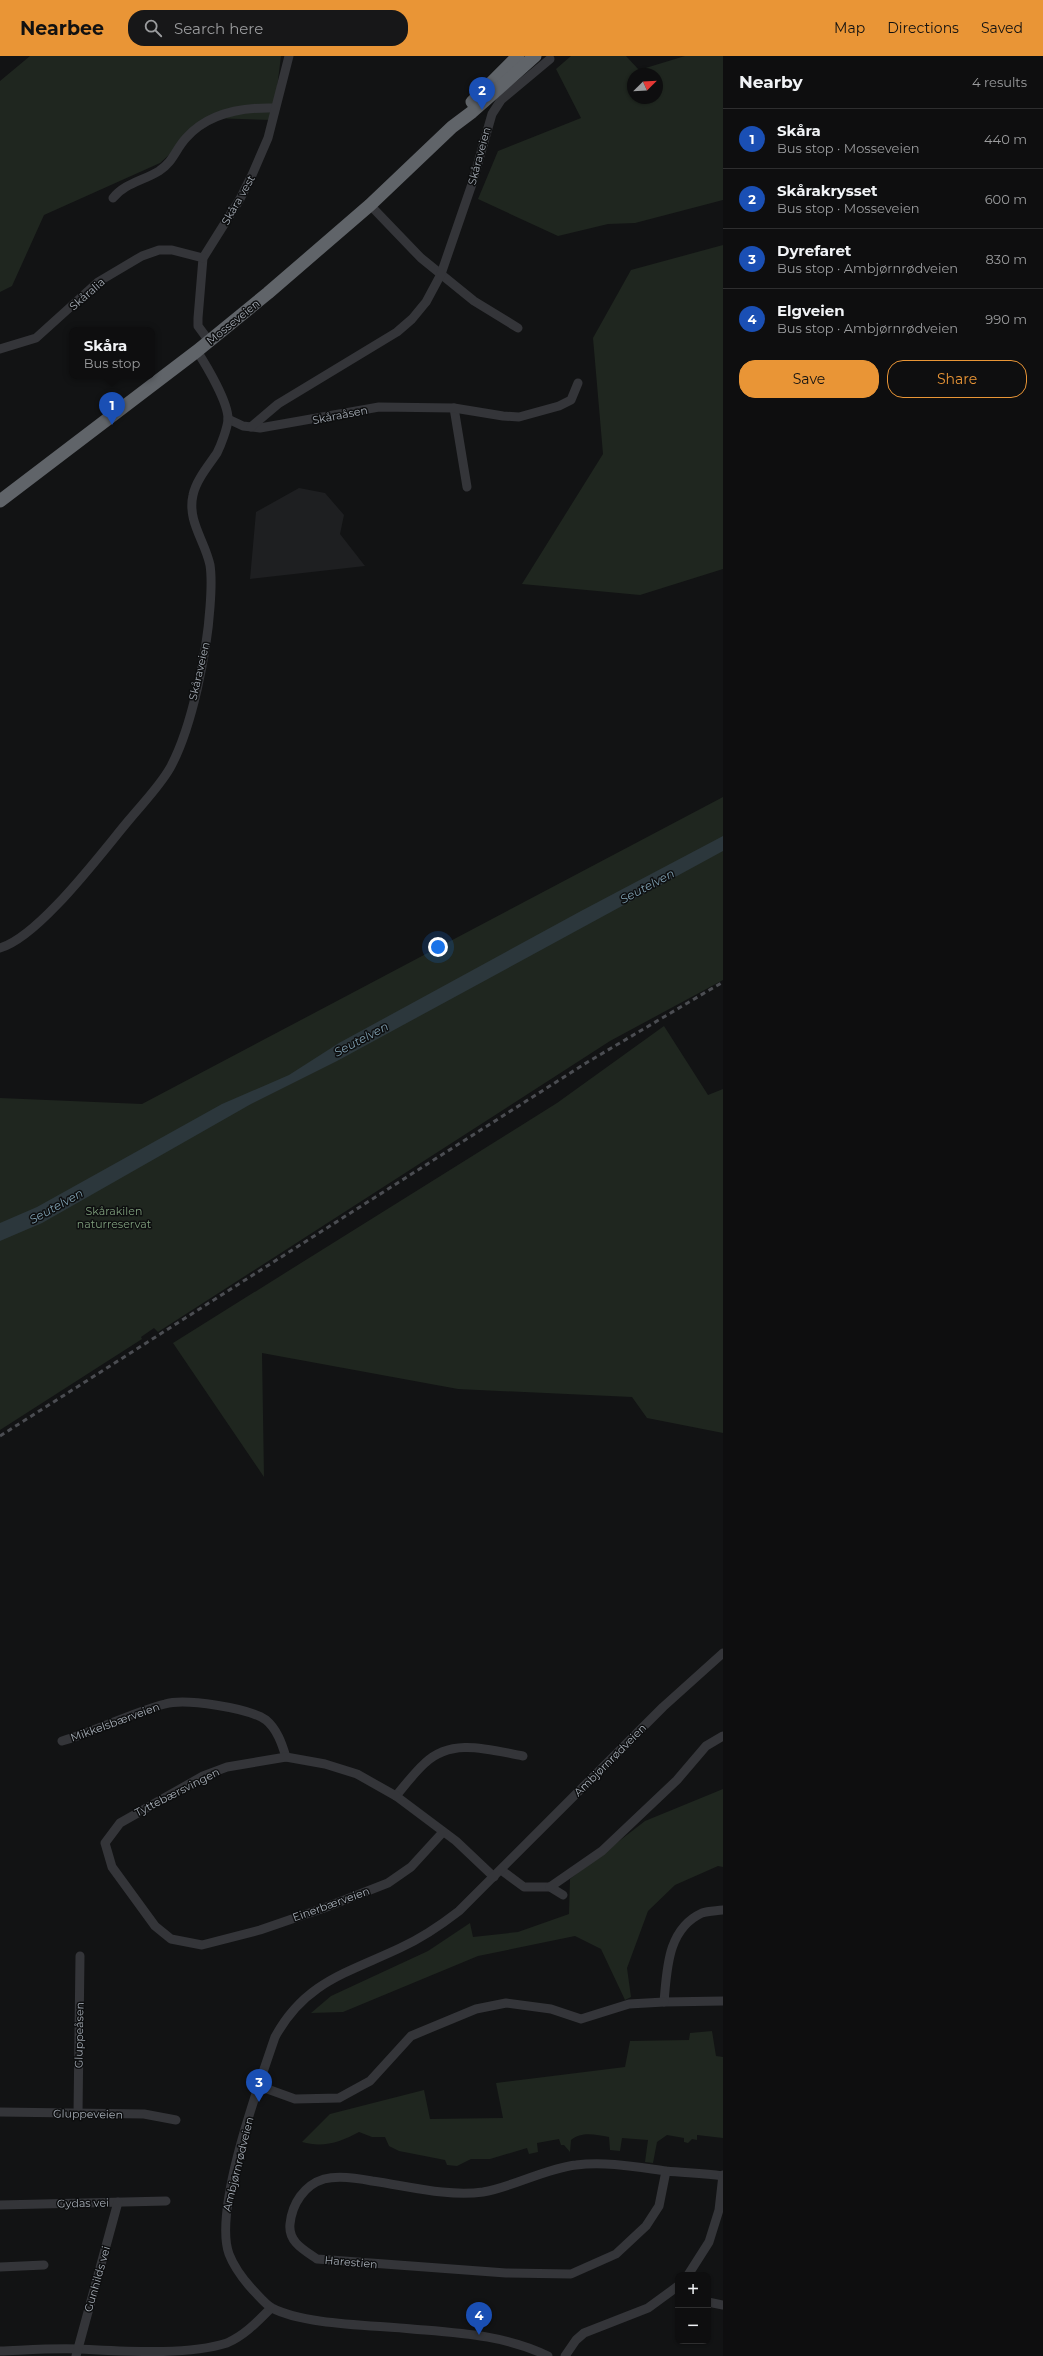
<!DOCTYPE html>
<meta charset="utf-8">
<style>
:root{--surface:#0e0e0f;--page:#171718;--text:#f1f3f6;--muted:#9b9c9e;--line:#2e2e2f;--accent:#e99536}
body{margin:0;font-family:Montserrat,sans-serif;background:var(--page);color:var(--text)}
.controls{position:absolute;right:12px;bottom:12px;display:grid;overflow:hidden;border-radius:8px;box-shadow:0 1px 3px #0004}
.controls button{width:36px;height:36px;display:grid;place-items:center;padding:0;border:0;border-bottom:1px solid var(--line);background:var(--surface);color:var(--text);font:20px sans-serif}
.compass{position:absolute;left:627px;top:12px;width:36px;height:36px;border-radius:50%;background:var(--surface);box-shadow:0 1px 3px #0004;rotate:66deg}
.you{position:absolute;left:438px;top:891px;width:14px;height:14px;margin:-10px;border:3px solid #fff;border-radius:50%;background:#1a73e8;box-shadow:0 0 0 6px #1a73e833}
.badge{display:grid;place-items:center;width:26px;height:26px;border-radius:50%;background:var(--accent);color:#fff;font-size:13px;font-weight:700}
.pin{position:absolute;translate:-50% -33px;filter:drop-shadow(0 1px 2px #0008)}
.pin::after{content:'';position:absolute;top:21px;width:14px;height:12px;background:inherit;clip-path:polygon(0 0,100% 0,50% 100%)}
.popup{position:absolute;left:69px;top:271px;width:86px;height:52px;box-sizing:border-box;display:grid;place-content:center;border-radius:8px;background:var(--surface);filter:drop-shadow(0 1px 3px #0005);font-size:13px;white-space:nowrap;color:var(--muted)}
.popup b{font-size:15px;color:var(--text)}
.popup::after{content:'';position:absolute;left:50%;top:100%;margin-left:-8px;border:8px solid transparent;border-top-color:var(--surface)}
.list{margin:0;padding:0;list-style:none}
h2{display:flex;justify-content:space-between;align-items:center;height:52px;margin:0;padding:0 16px;font-size:17px}
h2 small{font-size:13px;font-weight:400;color:var(--muted)}
.list li{display:grid;grid-template-columns:26px 1fr auto;gap:12px;align-items:center;box-sizing:border-box;height:60px;padding:0 16px;border-top:1px solid var(--line)}
.list b{display:block;font-size:15px;white-space:nowrap}
.list p{margin:0;font-size:13px;white-space:nowrap;color:var(--muted)}
.list em{font-size:13px;font-style:normal;color:var(--muted)}
.actions{display:flex;gap:8px;padding:12px 16px}
.actions a{flex:1;padding:9px 0;border:1px solid var(--accent);border-radius:16px;text-align:center;font-size:14px;color:var(--accent)}
.actions .main{background:var(--accent);color:#111}
.icon{flex:none;width:22px;height:22px;fill:none;stroke:currentColor;stroke-width:2;stroke-linecap:round;stroke-linejoin:round}
.map{position:relative;flex:none;width:723px;height:2300px;overflow:hidden}
header{display:flex;align-items:center;gap:24px;box-sizing:border-box;height:56px;padding:0 20px;background:var(--accent);color:#111}
header strong{font-size:19px}
nav{display:flex;gap:22px;margin-inline-start:auto;font-size:14px}
.search{width:280px;height:36px;background:var(--page);display:flex;align-items:center;gap:10px;box-sizing:border-box;padding:0 14px;border-radius:16px;color:var(--muted);font-size:15px}
main{display:flex}
aside{flex:1;background:var(--surface)}
.map>svg:first-child{display:block}
.built{fill:#1e1f21}
.green{fill:#1f261f;fill-rule:evenodd}
.water{fill:#2c373c}
.lines{fill:none;stroke-linecap:round;stroke-linejoin:round}
.minor{stroke:#343539;stroke-width:9}
.highway{stroke:#606469;stroke-width:13}
.rail{stroke:#4b4d52;stroke-width:3;stroke-dasharray:5 4;stroke-linecap:butt}
.labels{text-anchor:middle;dominant-baseline:central;stroke-width:3;stroke-linejoin:round;paint-order:stroke}
.street-label{font-size:11px;fill:#a4abb4;stroke:#0d0e0f}
.park-label{font-size:11px;fill:#7f9e7c;stroke:#0d0e0f}
.water-label{font-size:12px;font-style:italic;fill:#7d9dae;stroke:#0d0e0f}
</style>
<header>
<strong>Nearbee</strong>
<div class="search"><svg class="icon" aria-label="search" viewBox="0 0 24 24"><circle cx="10" cy="10" r="6"/><path d="M15 15l6 6"/></svg>Search here</div>
<nav><a>Map</a><a>Directions</a><a>Saved</a></nav>
</header>
<main>
<div class="map">
<svg width="723" height="2300" viewBox="0 0 723 2300">
<rect width="100%" height="100%" fill="#121314"/>
<path class="built" d="M299,432L325,437L344,459L340,478L365,510L250,523L256,456Z"/>
<g class="green">
<path d="M30,0H281L273,64L210,62L160,107L44,159L12,230L0,236V25Z"/>
<path d="M571,0H626L639,14L685,0H723V144L635,167L608,168L558,180L478,143L498,95L581,62L556,13ZM633,18H657V42H633Z"/>
<path d="M723,189V513L640,539L522,528L603,398L593,282L631,214Z"/>
<path d="M723,741V924L610,985L158,1276L154,1272L141,1281L142,1283L0,1374V1042L142,1048Z"/>
<path d="M664,970L708,1039L723,1033V1377L647,1362L632,1341L458,1333L262,1297L264,1421L173,1287L557,1047Z"/>
<path d="M723,1733V1811L718,1810L675,1829L648,1855L627,1912L631,1941L625,1944L601,1893L575,1880L478,1900L343,1956L311,1957L331,1940L428,1895L470,1867L473,1881L518,1876L569,1858L570,1823L645,1765Z"/>
<path d="M712,1975L716,2000L723,2001V2082L697,2079V2084L692,2083L688,2087L684,2086V2082L667,2079L657,2086L653,2107L645,2106L648,2084L622,2082L620,2095L610,2094L609,2081C596,2079 582,2075 571,2084L570,2096L564,2089H561L559,2083L537,2087L538,2096L529,2098L527,2092L490,2103H471L457,2110L447,2109L445,2104L399,2095L389,2090L385,2081H372L359,2076C341,2086 323,2092 302,2086L330,2058L424,2034L430,2063L503,2062L496,2027L625,2011L630,1985L689,1984L690,1977Z"/>
</g>
<path class="water" d="M723,780V795L337,1005L251,1048L42,1167L0,1185V1167L37,1151L222,1048L289,1019L339,987L581,855Z"/>
<g class="lines">
<g class="minor">
<path d="M113,142C125,127 143,125 159,115C174,105 175,94 186,82C208,57 243,51 275,52"/>
<path d="M370,149L421,202L474,245L518,272"/>
<path d="M209,285L198,270V262L203,202L240,143L252,119L268,82L289,0"/>
<path d="M0,293L36,282L98,226L142,200L159,194H172L203,202"/>
<path d="M454,352L467,431"/>
<path d="M228,363L243,370L260,372L379,351L454,352L503,360L519,361L559,350L571,344L578,327"/>
<path d="M251,371L278,348L397,276L412,263L426,246L441,218L472,128L492,58L501,44L550,3"/>
<path d="M0,892C39,881 102,796 129,764C143,747 159,731 170,712C192,672 207,596 210,551C211,538 212,522 210,509C205,485 187,465 193,439C196,424 209,409 217,397C221,389 227,373 228,364C229,347 206,309 197,295"/>
<path d="M62,1685C97,1675 130,1657 165,1648C185,1642 249,1652 266,1664C277,1673 282,1688 286,1701"/>
<path d="M396,1740C405,1729 414,1717 425,1707C452,1681 490,1694 523,1700"/>
<path d="M443,1776L411,1811L388,1827L324,1852L260,1874L202,1889L171,1883L155,1870L112,1811L105,1787L120,1767L203,1720L227,1711L286,1701L325,1708L357,1718L396,1740L456,1785L494,1821"/>
<path d="M501,1814L524,1831H550L563,1839"/>
<path d="M550,1831L602,1795L677,1724L706,1690L723,1680"/>
<path d="M723,1854C716,1855 708,1855 702,1857C667,1873 667,1914 664,1946L723,1945"/>
<path d="M259,2030L295,2043L339,2042L370,2025L411,1980L476,1953L506,1947L551,1953L581,1963L629,1948L664,1946"/>
<path d="M0,2056L144,2058L176,2064"/>
<path d="M78,2058L80,1900"/>
<path d="M666,2115L659,2150L646,2170L616,2198L571,2218L506,2217L317,2203C304,2194 288,2186 290,2168C292,2148 304,2129 324,2123C339,2119 357,2122 372,2125C408,2130 447,2141 483,2136C513,2131 547,2112 576,2109C605,2105 637,2111 666,2115C685,2117 703,2117 723,2120"/>
<path d="M0,2149L166,2145"/>
<path d="M0,2211L44,2209"/>
<path d="M688,2219L709,2186L719,2154L723,2119"/>
<path d="M708,2246L723,2249"/>
<path d="M0,2295C26,2294 53,2292 79,2293C123,2295 186,2300 227,2287C245,2279 257,2266 271,2252"/>
<path d="M76,2300L118,2146"/>
<path d="M548,2300C505,2279 459,2277 412,2273C374,2269 304,2269 272,2252C265,2248 258,2239 252,2233C243,2223 234,2211 229,2198C213,2154 259,2028 275,1981C305,1926 347,1917 400,1892C422,1882 441,1869 459,1855L663,1651L723,1597"/>
<path d="M565,2300L576,2284L584,2277L648,2252L678,2230"/>
</g>
<g class="highway">
<path d="M472,46L518,0"/>
<path d="M0,445L197,295L268,237L370,149L452,71L472,56L535,0"/>
</g>
<path class="rail" d="M0,1380L586,1007L723,926"/>
</g>
<g class="labels">
<g class="street-label">
<text transform="translate(479 100) rotate(-75)">Skåraveien</text>
<text transform="translate(238 144) rotate(-60)">Skåra vest</text>
<text transform="translate(87 238) rotate(-41)">Skåralia</text>
<text transform="translate(233 266) rotate(-39)">Mosseveien</text>
<text transform="translate(340 359) rotate(-11)">Skåraåsen</text>
<text transform="translate(199 615) rotate(-77)">Skåraveien</text>
<text transform="translate(115 1666) rotate(-20)">Mikkelsbærveien</text>
<text transform="translate(610 1704) rotate(-45)">Ambjørnrødveien</text>
<text transform="translate(177 1736) rotate(-27)">Tyttebærsvingen</text>
<text transform="translate(331 1848) rotate(-20)">Einerbærveien</text>
<text transform="translate(79 1979) rotate(-89)">Gluppeåsen</text>
<text transform="translate(88 2058) rotate(1)">Gluppeveien</text>
<text transform="translate(238 2108) rotate(-76)">Ambjørnrødveien</text>
<text transform="translate(83 2147) rotate(-1)">Gydas vei</text>
<text transform="translate(351 2206) rotate(5)">Harestien</text>
<text transform="translate(97 2223) rotate(-74)">Gunhilds vei</text>
</g>
<g class="park-label">
<text x="114" y="1155">Skårakilen<tspan x="114" dy="13">naturreservat</tspan></text>
</g>
<g class="water-label">
<text transform="translate(647 830) rotate(-28)">Seutelven</text>
<text transform="translate(361 983) rotate(-28)">Seutelven</text>
<text transform="translate(56 1150) rotate(-29)">Seutelven</text>
</g>
</g>
</svg>
<div class="controls">
<button>+</button>
<button>−</button>
</div>
<svg class="compass" viewBox="-18 -18 36 36"><path d="M0-13l5 13h-10z" fill="#e53935"/><path d="M0 13l5-13h-10z" fill="#9b9c9e"/></svg>
<div class="you"></div>
<div class="pin badge" style="left:112px;top:369px;background:#1a4fb4">1</div>
<div class="popup"><b>Skåra</b>Bus stop</div>
<div class="pin badge" style="left:482px;top:54px;background:#1a4fb4">2</div>
<div class="pin badge" style="left:259px;top:2046px;background:#1a4fb4">3</div>
<div class="pin badge" style="left:479px;top:2279px;background:#1a4fb4">4</div>
</div>
<aside>
<h2>Nearby<small>4 results</small></h2>
<ul class="list">
<li><span class="badge" style="background:#1a4fb4">1</span><div><b>Skåra</b><p>Bus stop · Mosseveien</p></div><em>440 m</em></li>
<li><span class="badge" style="background:#1a4fb4">2</span><div><b>Skårakrysset</b><p>Bus stop · Mosseveien</p></div><em>600 m</em></li>
<li><span class="badge" style="background:#1a4fb4">3</span><div><b>Dyrefaret</b><p>Bus stop · Ambjørnrødveien</p></div><em>830 m</em></li>
<li><span class="badge" style="background:#1a4fb4">4</span><div><b>Elgveien</b><p>Bus stop · Ambjørnrødveien</p></div><em>990 m</em></li>
</ul>
<div class="actions"><a class="main">Save</a><a>Share</a></div>
</aside>
</main>
